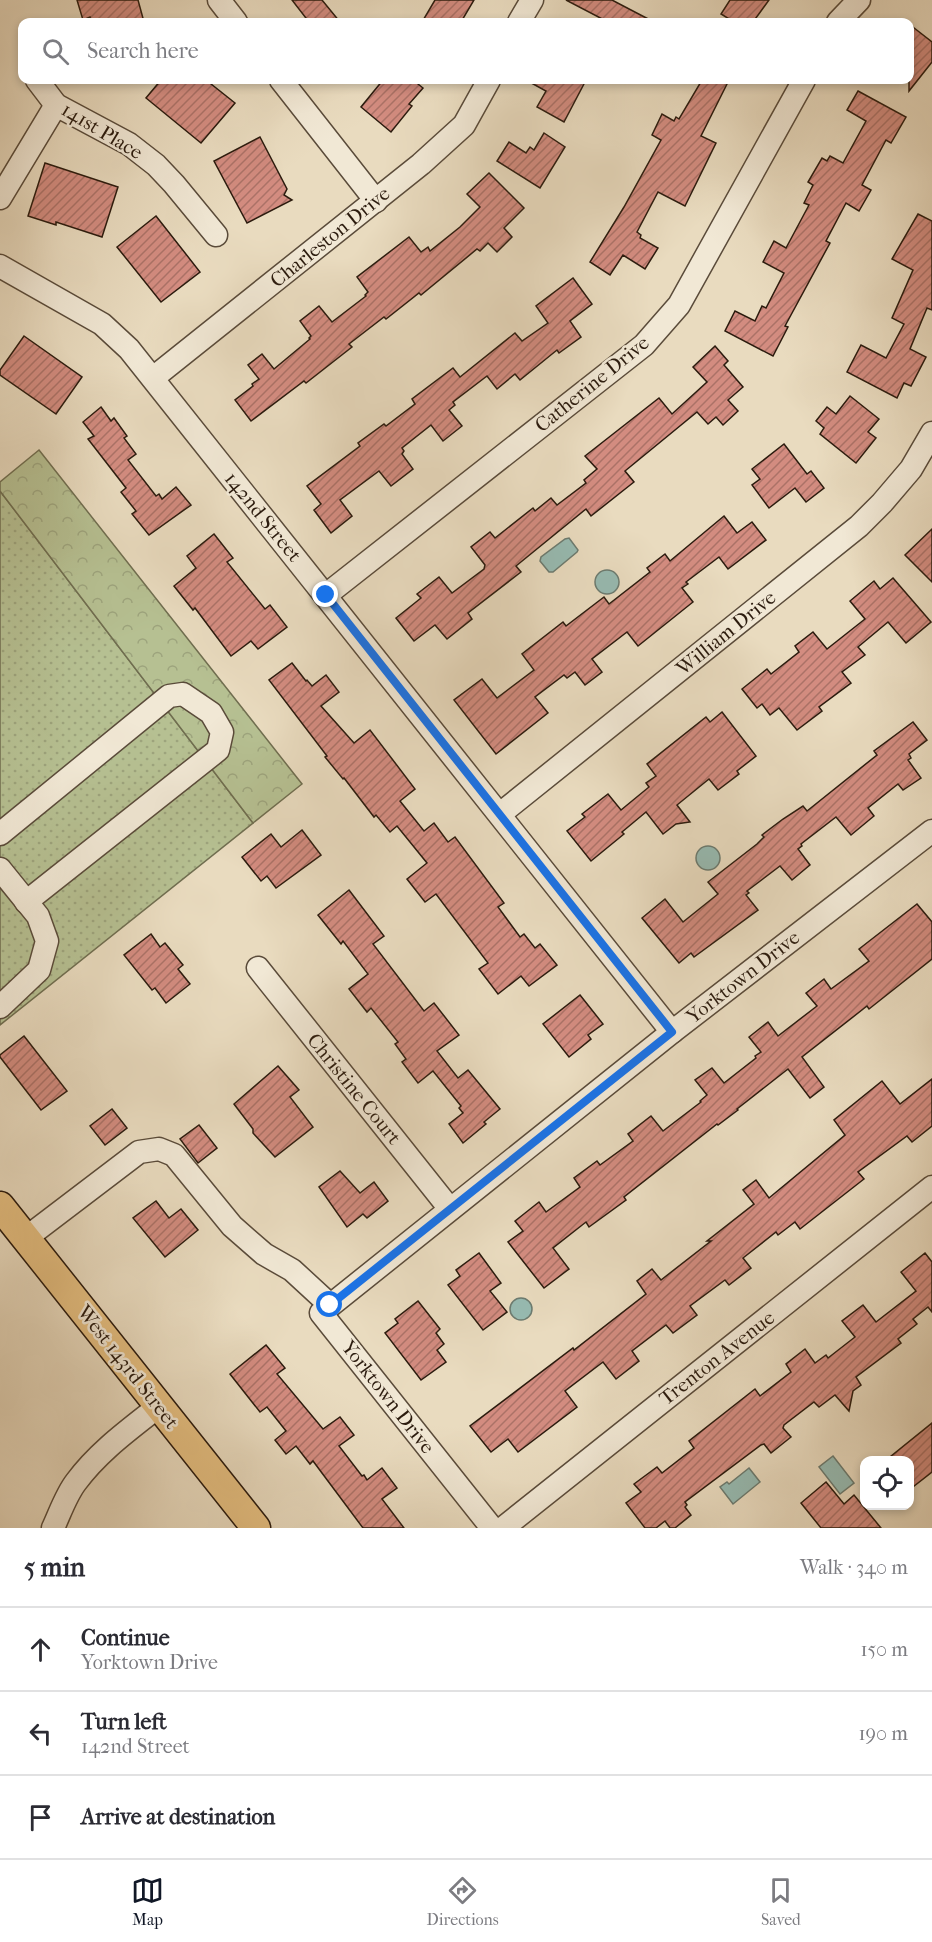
<!DOCTYPE html>
<meta charset="utf-8">
<style>
:root{--surface:#fff;--page:#f7f7f7;--text:#2b2b33;--muted:#7c7c81;--line:#e1e1e2;--accent:#111827}
body{margin:0;font-family:"IM FELL French Canon",serif;background:var(--page);color:var(--text)}
.controls{position:absolute;right:18px;bottom:18px;display:grid;overflow:hidden;border-radius:12px;box-shadow:0 3px 9px #0003}
.controls button{width:54px;height:54px;display:grid;place-items:center;padding:0;border:0;border-bottom:2px solid var(--line);background:var(--surface);color:var(--text);font:30px sans-serif}
.stop{position:absolute;width:18px;height:18px;margin:-14px;border:4px solid #1a73e8;border-radius:50%;background:#fff}
.stop.end{background:#1a73e8;border-color:#fff;box-shadow:0 2px 6px #0008}
.list{margin:0;padding:0;list-style:none}
h2{display:flex;justify-content:space-between;align-items:center;height:78px;margin:0;padding:0 24px;font-size:26px}
h2 small{font-size:20px;font-weight:400;color:var(--muted)}
.list li{display:grid;grid-template-columns:39px 1fr auto;gap:18px;align-items:center;box-sizing:border-box;height:84px;padding:0 24px;border-top:2px solid var(--line)}
.list b{display:block;font-size:22px;white-space:nowrap}
.list p{margin:0;font-size:20px;white-space:nowrap;color:var(--muted)}
.list em{font-size:20px;font-style:normal;color:var(--muted)}
.icon{flex:none;width:33px;height:33px;fill:none;stroke:currentColor;stroke-width:2;stroke-linecap:round;stroke-linejoin:round}
.map{position:relative;flex:none;width:932px;height:1528px;overflow:hidden}
.search{position:absolute;background:var(--surface);box-shadow:0 3px 9px #0003;left:18px;right:18px;top:18px;height:66px;display:flex;align-items:center;gap:15px;box-sizing:border-box;padding:0 21px;border-radius:12px;color:var(--muted);font-size:22px}
.sheet{height:330px;background:var(--surface)}
nav{display:flex;justify-content:space-around;align-items:center;box-sizing:border-box;height:84px;border-top:2px solid var(--line);background:var(--surface);font-size:16px;color:var(--muted)}
nav a{display:grid;justify-items:center;gap:3px}
nav .on{color:var(--accent)}
.map>svg:first-child{display:block}
.grass{fill:url(#grass-dots);stroke:#706e50;stroke-width:1.5}
.forest{fill:url(#forest-crowns);stroke:#706e50;stroke-width:1.5}
.water{fill:#97bbb2;stroke:#6c7b70;stroke-width:1.5}
.building{fill:url(#building-hatch);stroke:#2b1b0e;stroke-width:1.5}
.lines{fill:none;stroke-linecap:round;stroke-linejoin:round}
.minor-casing{stroke:#5a4b3a;stroke-width:25}
.major-casing{stroke:#2b1b0e;stroke-width:31}
.minor{stroke:#f1e8d5;stroke-width:22}
.major{stroke:#e4be80;stroke-width:28}
.route{stroke:#1a73e8;stroke-width:8}
.labels{text-anchor:middle;dominant-baseline:central;stroke-width:5;stroke-linejoin:round;paint-order:stroke}
.street-label{font-size:20px;fill:#2b1b0e;stroke:#f1e8d5}
</style>
<div class="map">
<svg width="932" height="1528" viewBox="0 0 932 1528">
<defs>
<pattern id="grass-dots" width="8" height="8" patternUnits="userSpaceOnUse" patternTransform="scale(1.5)"><rect width="8" height="8" fill="#b6c092"/><path d="M2 2h.1M6 6h.1" fill="none" stroke="#9da47d" stroke-width="1.8" stroke-linecap="round"/></pattern>
<pattern id="forest-crowns" width="20" height="18" patternUnits="userSpaceOnUse" patternTransform="scale(1.5)"><rect width="20" height="18" fill="#b6c092"/><path d="M2 6a3 3 0 1 1 6 0M12 15a3 3 0 1 1 6 0" fill="none" stroke="#9da47d"/></pattern>
<pattern id="building-hatch" width="6" height="6" patternUnits="userSpaceOnUse" patternTransform="scale(1.5)"><rect width="6" height="6" fill="#d38c80"/><path d="M-1 1l2-2M0 6l6-6M5 7l2-2" fill="none" stroke="#ab7267"/></pattern>
</defs>
<rect width="100%" height="100%" fill="#e9dbbf"/>
<filter id="stains"><feTurbulence type="fractalNoise" baseFrequency=".00333" numOctaves="4"/><feColorMatrix values="0 0 0 0 .2 0 0 0 0 .09 0 0 0 0 .02 0 0 0 .5 -.17"/></filter>
<radialGradient id="worn" r=".72"><stop offset=".6" stop-color="#630" stop-opacity="0"/><stop offset="1" stop-color="#630" stop-opacity=".3"/></radialGradient>
<path class="grass" d="M0,491L253,823L0,1025Z"/>
<path class="forest" d="M39,450L302,784L253,823L0,491V482Z"/>
<g class="water">
<path d="M569,538L578,550L577,552L553,572H549L540,561L541,557L565,539Z"/>
<circle cx="607" cy="582" r="12"/>
<circle cx="708" cy="858" r="12"/>
<circle cx="521" cy="1309" r="11"/>
<path d="M833,1456L854,1483L840,1494L819,1467Z"/>
<path d="M749,1468L760,1482L733,1504L720,1487L727,1482L729,1484Z"/>
</g>
<g class="building">
<path d="M77,0H138L144,22H92L90,17L83,20Z"/>
<path d="M292,0H322L340,22H309Z"/>
<path d="M435,0H474L461,22H422Z"/>
<path d="M566,0H612L654,22H608Z"/>
<path d="M730,0H769L753,22H734L721,14Z"/>
<path d="M909,24L932,42V62L909,91Z"/>
<path d="M161,80H206L235,103L201,143L146,98Z"/>
<path d="M383,80H413L423,88L409,104L412,106L391,132L361,107Z"/>
<path d="M526,80H586L564,122L537,107L546,91Z"/>
<path d="M702,80H729L701,136L716,143L685,206L658,192L637,232L641,235L640,238L658,248L645,269L623,255L610,275L590,262L624,207L661,140L652,135L662,114L674,121L676,117L679,119Z"/>
<path d="M858,91L906,117L891,143L886,140L862,185L871,190L859,211L846,203L826,241L830,243L785,326L788,327L773,356L725,331L735,311L755,321L762,306L766,308L784,273L763,262L774,241L786,248L809,205L804,203L813,185L808,182L822,158L827,161L830,156L843,163L866,121L847,110Z"/>
<path d="M544,133L565,147L540,188L497,161L509,142L526,153L530,147L534,150Z"/>
<path d="M260,137L287,189L284,195L292,200L247,223L214,161Z"/>
<path d="M45,163L118,187L102,237L56,222V225L28,216Z"/>
<path d="M489,173L524,208L504,228L512,237L497,252L488,243L480,251L477,249L421,295L419,293L386,319L384,317L349,344L352,347L306,383L304,381L251,421L235,400L253,386L252,384L259,379L248,365L262,354L274,369L310,339L309,338L311,336L300,321L319,306L332,322L366,296L365,295L368,292L357,277L409,237L421,252L428,247L430,251L460,227L480,207L467,194Z"/>
<path d="M918,214L932,221V310L927,308L910,349L926,357L911,386L904,383L897,398L847,372L861,345L886,358L904,324L892,318L913,270L892,259Z"/>
<path d="M156,216L200,272L161,302L117,247Z"/>
<path d="M573,278L592,304L570,321L581,337L559,353L557,350L520,380L515,374L497,389L487,376L453,402L455,405L449,410L462,426L443,441L431,425L402,448L404,451L402,454L413,469L391,486L379,471L340,500L352,516L331,533L314,510L321,504L307,486L360,446L358,443L384,424L386,426L415,404L412,399L453,368L460,377L515,333L522,341L548,323L536,306Z"/>
<path d="M24,336L82,377L56,414L0,375V370Z"/>
<path d="M715,346L728,361L724,365L743,387L728,400L738,411L723,425L716,417L708,424L697,412L625,471L634,482L591,516L586,509L516,566L521,572L468,613L472,619L447,639L435,625L414,641L396,618L421,598L417,594L439,577L452,593L484,569L485,565L471,547L490,532L495,538L533,508L535,511L551,498L557,505L586,483L584,480L597,469L585,456L659,398L672,414L707,382L693,367Z"/>
<path d="M850,396L879,419L868,432L876,438L856,463L820,434L824,428L816,421L827,407L836,414Z"/>
<path d="M101,407L111,421L114,418L127,436L124,438L136,454L128,460L156,496L159,494L162,499L176,487L191,505L149,535L132,514L136,511L121,492L126,488L88,439L94,436L83,422Z"/>
<path d="M784,444L807,474L811,471L824,488L806,502L795,488L769,508L752,485L760,479L752,469Z"/>
<path d="M724,516L737,533L752,522L766,540L728,569L719,557L686,582L688,584L682,588L693,602L638,646L627,632L592,659L602,672L585,685L575,672L567,678L564,675L535,697L548,713L496,754L454,700L482,679L497,698L534,670L522,654L563,622L566,626L604,597L609,604L650,572L647,568L665,554L670,561Z"/>
<path d="M932,529V582L905,555Z"/>
<path d="M214,534L233,558L227,562L265,609L270,605L287,627L258,649L251,641L231,656L195,608L193,610L174,586L196,568L187,556Z"/>
<path d="M893,578L931,622L906,643L888,622L858,647L865,655L842,672L851,683L819,707L822,711L797,730L779,708L770,715L762,704L757,708L742,689L767,669L771,674L799,652L795,646L813,632L827,649L865,619L850,601L874,581L880,589Z"/>
<path d="M292,663L306,681L307,680L312,686L326,675L339,692L321,706L354,743L370,730L415,789L400,801L424,831L434,823L448,842L455,837L504,903L498,907L520,937L524,934L535,948L540,944L557,965L529,986L521,976L498,994L479,969L488,963L436,894L425,902L407,879L427,863L397,826L390,832L376,815L374,817L344,778L343,779L325,757L327,756L269,680Z"/>
<path d="M722,712L756,756L737,771L739,774L718,790L709,779L677,805L690,822L676,824L663,834L646,812L622,832L624,834L591,861L567,831L585,817L582,814L608,794L621,810L649,787L646,783L656,776L647,764L706,717L710,722Z"/>
<path d="M913,722L927,740L909,754L911,758L908,760L921,778L903,790L898,784L868,808L874,816L851,835L836,817L801,844L802,846L798,849L810,865L792,880L780,866L747,891L749,893L746,895L758,910L694,957L691,953L679,963L642,918L665,899L683,922L718,894L708,882L757,844L764,837L762,835L783,819L803,806L807,811L877,755L874,751Z"/>
<path d="M302,830L321,855L276,888L267,876L261,881L242,857L271,834L281,847Z"/>
<path d="M349,890L384,936L373,944L424,1011L434,1003L459,1035L437,1051L458,1078L468,1070L500,1109L484,1122L486,1124L463,1143L449,1124L463,1113L459,1108L461,1106L433,1071L418,1083L402,1062L406,1059L395,1044L398,1042L371,1008L367,1012L349,989L368,974L343,941L341,944L318,915Z"/>
<path d="M917,904L932,922V959L869,1009L867,1006L802,1057L824,1087L810,1098L788,1069L737,1109L738,1110L718,1125L717,1124L624,1197L626,1200L589,1227L586,1222L553,1248L569,1269L544,1288L508,1242L523,1231L515,1221L539,1202L546,1212L580,1187L574,1178L597,1161L600,1165L633,1141L628,1134L651,1116L663,1131L701,1102L700,1101L707,1095L695,1080L712,1068L724,1083L756,1058L755,1056L761,1052L749,1037L768,1022L778,1036L817,1006L806,993L824,979L831,989L869,961L859,949Z"/>
<path d="M151,934L160,947L165,943L183,965L178,969L190,984L166,1003L155,988L152,990L124,955Z"/>
<path d="M580,995L603,1024L588,1035L591,1039L569,1057L543,1024Z"/>
<path d="M24,1036L67,1091L41,1110L0,1057V1055Z"/>
<path d="M278,1066L299,1090L290,1097L313,1127L275,1157L253,1133V1129L234,1104Z"/>
<path d="M932,1079V1126L912,1142L907,1136L858,1172L864,1179L800,1229L795,1222L778,1235L776,1232L743,1258L751,1268L729,1285L725,1280L690,1306L697,1315L673,1333L666,1325L632,1351L639,1361L616,1379L603,1362L565,1391L577,1407L518,1452L508,1439L491,1452L470,1426L573,1348L574,1350L646,1294L637,1281L652,1269L661,1280L711,1241H707L754,1204L743,1190L756,1180L769,1198L845,1135L834,1120L882,1081L900,1104Z"/>
<path d="M112,1109L127,1128L105,1145L90,1126Z"/>
<path d="M199,1125L217,1148L198,1163L180,1139Z"/>
<path d="M340,1171L360,1193L374,1182L388,1201L367,1218L363,1214L347,1227L319,1187Z"/>
<path d="M156,1201L169,1218L181,1209L198,1230L165,1257L133,1218Z"/>
<path d="M479,1253L501,1283L490,1291L507,1312L483,1330L448,1285L460,1276L456,1270Z"/>
<path d="M925,1253L932,1262V1312L928,1307L913,1319L917,1324L898,1339L901,1343L856,1377L861,1385L853,1391L849,1411L835,1395L819,1407L814,1402L784,1425L783,1428L791,1437L771,1453L764,1444L761,1445L685,1502L687,1505L685,1507L691,1515L675,1528H670L665,1521L656,1528H645L626,1503L641,1492L634,1484L657,1467L662,1473L694,1448L689,1441L755,1389L760,1396L791,1372L786,1364L805,1349L815,1363L826,1355L828,1358L855,1337L842,1321L863,1305L876,1322L916,1291L901,1272Z"/>
<path d="M418,1301L440,1329L436,1333L444,1344L437,1350L446,1362L421,1380L385,1333L398,1323L395,1319Z"/>
<path d="M266,1345L285,1368L277,1374L323,1429L340,1417L354,1435L339,1446L362,1476L364,1475L367,1480L382,1468L397,1488L382,1499L404,1528H363L313,1461L310,1464L296,1446L286,1454L275,1440L286,1431L267,1407L260,1412L230,1374Z"/>
<path d="M932,1423V1472L909,1490V1461H885Z"/>
<path d="M826,1482L844,1504L854,1495L881,1528H821L801,1503Z"/>
</g>
<g class="lines">
<defs>
<g id="minor">
<path d="M219,0L236,22"/>
<path d="M519,22L532,0"/>
<path d="M838,22L859,0"/>
<path d="M37,80L56,105L129,144L156,165L174,184L216,235"/>
<path d="M281,80L376,201"/>
<path d="M0,198L56,105"/>
<path d="M0,266L102,324L129,349L672,1032"/>
<path d="M153,378L421,164L464,125L489,80"/>
<path d="M326,595L644,345L679,305L804,80"/>
<path d="M500,814L859,526L882,503L911,469L932,433"/>
<path d="M0,834L169,696L183,694L211,713L222,732L218,750L26,902"/>
<path d="M0,869L38,916L47,941L39,970L0,1007"/>
<path d="M258,968L450,1209"/>
<path d="M26,1238L139,1152L159,1149L174,1155L232,1226L264,1254L292,1270L330,1305"/>
<path d="M53,1528C60,1513 66,1495 76,1482C99,1451 130,1429 159,1406"/>
<path d="M492,1528L321,1313L672,1032L932,831"/>
<path d="M503,1528L932,1187"/>
</g>
<path id="major" d="M0,1206L256,1528"/>
</defs>
<use href="#minor" class="minor-casing"/>
<use href="#major" class="major-casing"/>
<use href="#minor" class="minor"/>
<use href="#major" class="major"/>
</g>
<g class="lines">
<path class="route" d="M326,595L672,1032L330,1305"/>
</g>
<g class="labels">
<g class="street-label">
<text transform="translate(102 131) rotate(31)">141st Place</text>
<text transform="translate(330 237) rotate(-39)">Charleston Drive</text>
<text transform="translate(592 384) rotate(-39)">Catherine Drive</text>
<text transform="translate(263 517) rotate(51)">142nd Street</text>
<text transform="translate(726 633) rotate(-39)">William Drive</text>
<text transform="translate(743 977) rotate(-38)">Yorktown Drive</text>
<text transform="translate(354 1089) rotate(51)">Christine Court</text>
<text transform="translate(717 1358) rotate(-38)">Trenton Avenue</text>
<text transform="translate(128 1367) rotate(52)">West 143rd Street</text>
<text transform="translate(388 1397) rotate(52)">Yorktown Drive</text>
</g>
</g>
<rect width="100%" height="100%" filter="url(#stains)"/>
<rect width="100%" height="100%" fill="url(#worn)"/>
</svg>
<div class="controls">
<button><svg class="icon" aria-label="locate" viewBox="0 0 24 24"><circle cx="12" cy="12" r="6"/><path d="M12 2v4M12 18v4M2 12h4M18 12h4"/></svg></button>
</div>
<div class="stop" style="left:330px;top:1305px"></div>
<div class="stop end" style="left:326px;top:595px"></div>
<div class="search"><svg class="icon" aria-label="search" viewBox="0 0 24 24"><circle cx="10" cy="10" r="6"/><path d="M15 15l6 6"/></svg>Search here</div>
</div>
<section class="sheet">
<h2>5 min<small>Walk · 340 m</small></h2>
<ul class="list">
<li><svg class="icon" aria-label="ahead" viewBox="0 0 24 24"><path d="M12 20V5M6 11l6-6 6 6"/></svg><div><b>Continue</b><p>Yorktown Drive</p></div><em>150 m</em></li>
<li><svg class="icon" aria-label="left" viewBox="0 0 24 24"><path d="M17 20v-9H6M10 6l-5 5 5 5"/></svg><div><b>Turn left</b><p>142nd Street</p></div><em>190 m</em></li>
<li><svg class="icon" aria-label="arrive" viewBox="0 0 24 24"><path d="M6 21V4h12l-3 4 3 4H6"/></svg><div><b>Arrive at destination</b></div></li>
</ul>
</section>
<nav>
<a class="on"><svg class="icon" aria-label="map" viewBox="0 0 24 24"><path d="M3 6l6-2 6 2 6-2v14l-6 2-6-2-6 2zM9 4v14M15 6v14"/></svg>Map</a>
<a><svg class="icon" aria-label="directions" viewBox="0 0 24 24"><path d="M12 3l9 9-9 9-9-9zM9 14v-3h6M13 9l2 2-2 2"/></svg>Directions</a>
<a><svg class="icon" aria-label="saved" viewBox="0 0 24 24"><path d="M7 4h10v16l-5-4-5 4z"/></svg>Saved</a>
</nav>
